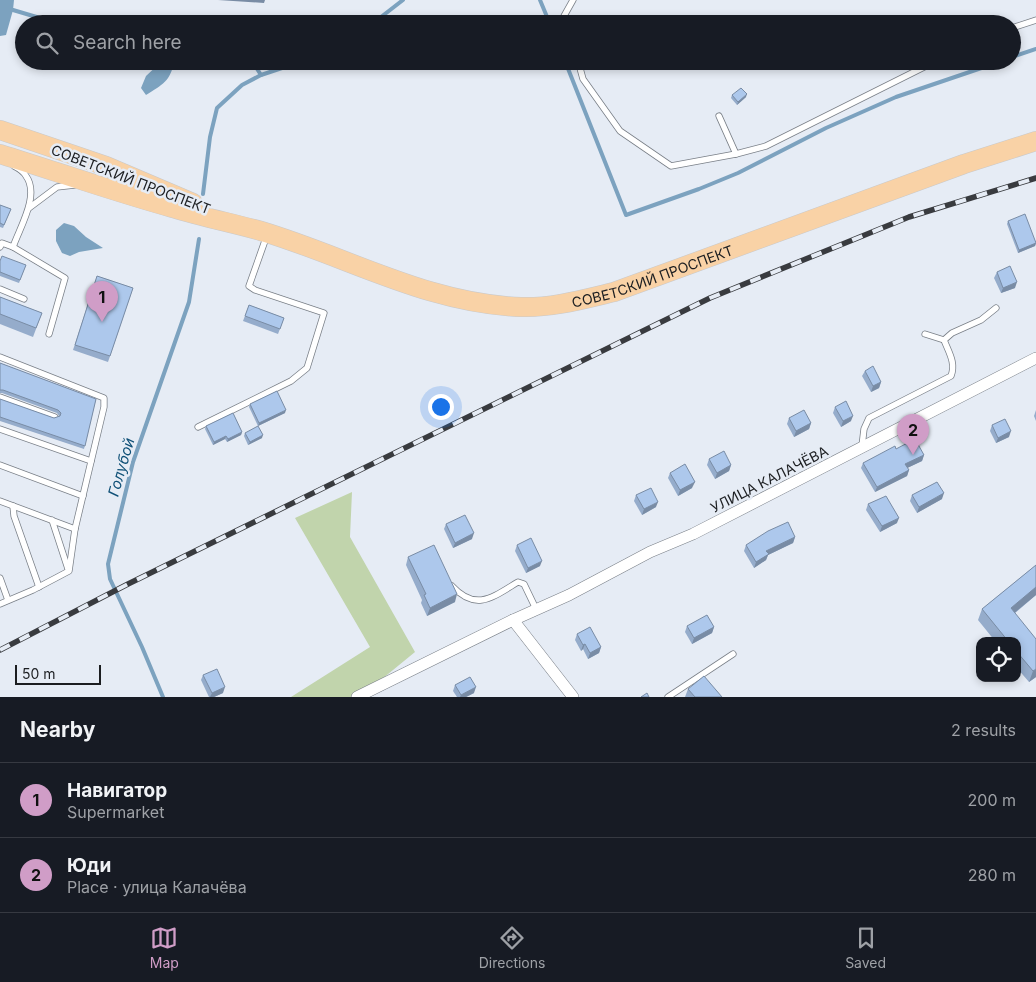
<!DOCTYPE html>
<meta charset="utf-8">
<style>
:root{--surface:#171b24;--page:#242831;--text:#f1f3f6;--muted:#9ea1a6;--line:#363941;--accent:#d09dc7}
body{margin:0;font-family:Inter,sans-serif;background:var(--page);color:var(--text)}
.controls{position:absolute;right:15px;bottom:15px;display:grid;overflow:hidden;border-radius:10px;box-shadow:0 2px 8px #0003}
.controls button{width:45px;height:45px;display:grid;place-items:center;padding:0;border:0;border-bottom:1px solid var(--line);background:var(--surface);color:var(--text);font:25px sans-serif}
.scale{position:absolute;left:15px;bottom:12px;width:86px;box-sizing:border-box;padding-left:5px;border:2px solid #1c1e21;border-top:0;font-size:14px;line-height:18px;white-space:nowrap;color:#1c1e21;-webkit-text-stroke:4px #e6ecf5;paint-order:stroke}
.you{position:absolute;left:440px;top:406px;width:18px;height:18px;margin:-12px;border:4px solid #fff;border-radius:50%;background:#1a73e8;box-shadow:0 0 0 8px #1a73e833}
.badge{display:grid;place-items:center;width:32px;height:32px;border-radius:50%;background:var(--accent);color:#111;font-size:16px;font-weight:700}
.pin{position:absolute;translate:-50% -41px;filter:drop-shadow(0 1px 2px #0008)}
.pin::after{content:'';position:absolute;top:26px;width:18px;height:15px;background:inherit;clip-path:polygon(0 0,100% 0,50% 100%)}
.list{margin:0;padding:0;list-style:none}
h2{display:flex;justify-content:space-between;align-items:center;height:65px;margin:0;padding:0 20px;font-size:21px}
h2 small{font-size:16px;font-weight:400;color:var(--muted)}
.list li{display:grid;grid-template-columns:32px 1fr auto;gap:15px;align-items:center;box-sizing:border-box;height:75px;padding:0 20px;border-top:1px solid var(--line)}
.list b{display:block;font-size:19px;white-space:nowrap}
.list p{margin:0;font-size:16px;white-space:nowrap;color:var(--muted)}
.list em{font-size:16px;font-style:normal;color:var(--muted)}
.icon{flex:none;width:28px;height:28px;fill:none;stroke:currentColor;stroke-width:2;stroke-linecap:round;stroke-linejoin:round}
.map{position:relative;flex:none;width:1036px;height:697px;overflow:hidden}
.search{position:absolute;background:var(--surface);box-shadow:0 2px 8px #0003;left:15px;right:15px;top:15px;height:55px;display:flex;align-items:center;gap:12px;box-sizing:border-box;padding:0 18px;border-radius:28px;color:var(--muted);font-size:19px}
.sheet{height:215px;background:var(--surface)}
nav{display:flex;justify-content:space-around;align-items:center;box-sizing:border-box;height:70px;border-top:1px solid var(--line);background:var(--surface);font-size:14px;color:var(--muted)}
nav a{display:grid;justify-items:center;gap:2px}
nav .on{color:var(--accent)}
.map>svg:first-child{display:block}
.green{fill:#c1d4ac}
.water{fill:#7ca2bf}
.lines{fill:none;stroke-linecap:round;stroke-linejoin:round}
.stream{stroke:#7ca2bf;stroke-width:4}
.service-casing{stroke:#797f87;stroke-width:7}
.minor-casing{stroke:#797f87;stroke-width:12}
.primary-casing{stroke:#c9c9ca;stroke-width:20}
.service{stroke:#fff;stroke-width:5.5}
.minor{stroke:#fff;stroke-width:11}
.primary{stroke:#f9d2a6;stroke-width:19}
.rail-casing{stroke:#393b3f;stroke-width:5.5}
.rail{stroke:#e6ecf5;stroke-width:4;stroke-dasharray:11;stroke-linecap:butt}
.wall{fill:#95accb}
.shaded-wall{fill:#798ca5}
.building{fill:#adc8ec;stroke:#798ca5}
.labels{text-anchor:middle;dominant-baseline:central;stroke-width:5;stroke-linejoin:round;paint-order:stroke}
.street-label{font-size:14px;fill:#1c1e21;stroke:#e6ecf5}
.water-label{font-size:15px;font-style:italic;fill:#0f5077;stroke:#e6ecf5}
</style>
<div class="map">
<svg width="1036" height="697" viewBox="0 0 1036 697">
<rect width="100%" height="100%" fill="#e6ecf5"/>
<path class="green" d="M352,492L350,537L415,652L360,697H291L370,647L295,518Z"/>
<g class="water">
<path d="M0,0H14L13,10L6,35L0,36Z"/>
<path d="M162,61H174C171,81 162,85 146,95L141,88L146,76Z"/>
<path d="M64,223L74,226L86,237L103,248L79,252L70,256L62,253L56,241V230Z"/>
</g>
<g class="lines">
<g class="stream">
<path d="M540,0L550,24"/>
<path d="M13,10L50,21L89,24"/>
<path d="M372,24L403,0"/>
<path d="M1012,57L1036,49"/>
<path d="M252,61L261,75"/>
<path d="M565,61L626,215L699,189L738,173L826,128L896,97L1002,61"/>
<path d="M203,194L210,137L217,108L242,85L261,75L303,61"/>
<path d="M163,697L142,647L110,579L108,564L133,462L189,302L199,239"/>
</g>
<defs>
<g id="service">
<path d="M566,24L564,16L573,0"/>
<path d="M1012,28L1036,20"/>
<path d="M578,61L583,79L620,131L671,166L736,154L766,146L936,61"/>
<path d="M719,116L736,154"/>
<path d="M29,208L57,187L75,185"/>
<path d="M0,247L2,243L13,247C20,227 40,195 26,176C24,172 18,168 14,166"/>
<path d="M13,247L65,278L49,334"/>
<path d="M0,289L24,299"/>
<path d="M944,340L952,333L981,320L996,308"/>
<path d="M0,357L104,398V407L75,529L69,571L33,590L0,604"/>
<path d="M0,397L55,417"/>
<path d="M198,427L291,381L307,368L324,313L255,290L249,286L267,235"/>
<path d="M0,429L91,461"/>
<path d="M862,446L864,429L869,418L951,376C956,363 949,353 944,340L925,334"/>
<path d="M0,465L83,496"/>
<path d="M0,501L75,529"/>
<path d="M13,506L14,516L39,587"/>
<path d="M52,520L68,569"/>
<path d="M0,578L8,600"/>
<path d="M452,586C476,612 493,597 518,582L524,584L536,609"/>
<path d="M668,697L733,654"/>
</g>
<g id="minor">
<path d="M513,620L573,697"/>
<path d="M357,697L513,620L569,595L650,552L693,534L1036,358"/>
</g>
<g id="primary">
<path d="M0,130L106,166L193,203"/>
<path id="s1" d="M0,154C58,172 115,192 173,208C202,217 232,223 261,231C348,257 428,304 521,307C553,308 584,299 614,292L964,164L1036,141"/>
</g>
</defs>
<use href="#service" class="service-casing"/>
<use href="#minor" class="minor-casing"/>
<use href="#primary" class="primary-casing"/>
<use href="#service" class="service"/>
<use href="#minor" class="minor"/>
<use href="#primary" class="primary"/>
<defs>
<path id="rail" d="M0,650L128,584L710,298L909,217L1036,178"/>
</defs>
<use href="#rail" class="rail-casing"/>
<use href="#rail" class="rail"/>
</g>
<g class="wall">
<path d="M732,95L746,97L737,105L731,98Z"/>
<path d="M0,205L11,209L3,228L0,227Z"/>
<path d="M1008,221L1036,243L1035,246L1018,253L1007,224Z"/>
<path d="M0,261L26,265L19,283L0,276Z"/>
<path d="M997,272L1015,288L1001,293L994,278Z"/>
<path d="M97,276L133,288L108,362L73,350Z"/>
<path d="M0,297L42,313L33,337L0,324Z"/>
<path d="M249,305L284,318L278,334L243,321Z"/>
<path d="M0,363L96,399L84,449L0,421V399L54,418L59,416L57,413L2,393H0Z"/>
<path d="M865,371L881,382L879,388L871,392L862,376Z"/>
<path d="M250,404L285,413L258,426L249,407Z"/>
<path d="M835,407L851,421L841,427L833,413Z"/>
<path d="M1036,410V421L1034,416Z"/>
<path d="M789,418L811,423L809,429L794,437L787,424Z"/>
<path d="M992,425L1009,437L996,443L990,431Z"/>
<path d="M206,426L242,432L241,435L227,442L225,439L213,445L205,429Z"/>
<path d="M245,433L262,438L248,445L244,436Z"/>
<path d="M896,449L924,455L922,461L907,468L909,470L907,476L875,492L861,468L863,463Z"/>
<path d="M709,459L731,465L729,471L715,479L707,465Z"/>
<path d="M670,473L692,488L678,496L668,478Z"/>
<path d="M636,495L656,507L642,515L634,501Z"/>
<path d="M912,495L942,499L917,513L910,501Z"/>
<path d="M868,504L897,523L880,532L866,510Z"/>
<path d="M446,524L472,539L453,548L444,529Z"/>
<path d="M795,537L793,543L768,555L766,560L754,568L744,551L746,545Z"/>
<path d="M517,545L540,566L526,573L515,551Z"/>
<path d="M408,557L455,602L427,616L421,603L422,600L406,565Z"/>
<path d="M1036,565V595L1015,613L1036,677L1029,682L1017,668V641H995L978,620L982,609Z"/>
<path d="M687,626L714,627L712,633L692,644L685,632Z"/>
<path d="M577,634L601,647L599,653L588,659L583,649L581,651L575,640Z"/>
<path d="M203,675L223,693L214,697H209L201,680Z"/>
<path d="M455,685L474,693L466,697H457L453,691Z"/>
<path d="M688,689L722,697H685Z"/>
</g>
<g class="shaded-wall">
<path d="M218,0H265L264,3Z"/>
<path d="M747,94L746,97L737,105L738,102Z"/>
<path d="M1036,243L1035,246L1018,253L1019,250Z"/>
<path d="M1017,282L1015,288L1001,293L1003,288Z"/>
<path d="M881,382L879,388L871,392L873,386Z"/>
<path d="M286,410L285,413L258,426L259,423Z"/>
<path d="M853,416L851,421L841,427L843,421Z"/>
<path d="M811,423L809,429L794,437L796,431Z"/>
<path d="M1011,431L1009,437L996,443L998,438Z"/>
<path d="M242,432L241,435L227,442L228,439Z"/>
<path d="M263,435L262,438L248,445L250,442Z"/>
<path d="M226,436L225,439L213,445L214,442Z"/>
<path d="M924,455L922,461L903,470L905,464Z"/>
<path d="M731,465L729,471L715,479L717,473Z"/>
<path d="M909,470L907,476L875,492L877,487Z"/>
<path d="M695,482L692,488L678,496L680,490Z"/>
<path d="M944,493L942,499L917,513L919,507Z"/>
<path d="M658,502L656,507L642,515L644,509Z"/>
<path d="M899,518L897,523L880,532L882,526Z"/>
<path d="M474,533L472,539L453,548L455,543Z"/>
<path d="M795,537L793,543L768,555L766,560L754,568L756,562L766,551Z"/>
<path d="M542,561L540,566L526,573L528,568Z"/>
<path d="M1036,587V595L1007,619L1011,608Z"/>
<path d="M457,594L455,602L427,616L430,608Z"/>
<path d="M714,627L712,633L692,644L694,638Z"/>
<path d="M585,644L583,649L581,651L583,645Z"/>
<path d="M601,647L599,653L588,659L590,653Z"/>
<path d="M1036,669V677L1029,682L1033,671Z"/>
<path d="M225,687L223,693L214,697H210L212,693Z"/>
<path d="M476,687L474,693L466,697H460L461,695Z"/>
</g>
<g class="building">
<path d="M741,88L747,94L738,102L732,95Z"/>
<path d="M0,205L11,209L4,225L0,223Z"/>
<path d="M1025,214L1036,243L1019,250L1008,221Z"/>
<path d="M2,256L26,265L20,280L0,272V261Z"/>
<path d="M1010,266L1017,282L1003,288L997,272Z"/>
<path d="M97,276L133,288L110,356L75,345Z"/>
<path d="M0,297L42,313L36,328L0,314Z"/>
<path d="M249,305L284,318L280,329L245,316Z"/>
<path d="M0,363L96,399L85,446L0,417V399L54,418L60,416L61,413L58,410L3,390H0Z"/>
<path d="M873,366L881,382L873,386L865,371Z"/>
<path d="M277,391L286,410L259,423L250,404Z"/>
<path d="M846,401L853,416L843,421L835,407Z"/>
<path d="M804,410L811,423L796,431L789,418Z"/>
<path d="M233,413L242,432L228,439L226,436L214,442L206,426Z"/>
<path d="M1005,419L1011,431L998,438L992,425Z"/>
<path d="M258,426L263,435L250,442L245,433Z"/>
<path d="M915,439L924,455L905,464L909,470L877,487L863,463L895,446L896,449Z"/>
<path d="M724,451L731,465L717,473L709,459Z"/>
<path d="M685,464L695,482L680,490L670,473Z"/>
<path d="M937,482L944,493L919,507L912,495Z"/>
<path d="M651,488L658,502L644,509L636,495Z"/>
<path d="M886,496L899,518L882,526L868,504Z"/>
<path d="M465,515L474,533L455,543L446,524Z"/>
<path d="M788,522L795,537L766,551L769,554L756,562L746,545L768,531Z"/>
<path d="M531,538L542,561L528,568L517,545Z"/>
<path d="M434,545L457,594L430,608L424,595L426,594L408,557Z"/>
<path d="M1036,565V587L1011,608L1036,639V669L1033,671L1017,652V641H1008L982,609Z"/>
<path d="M707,615L714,627L694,638L687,626Z"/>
<path d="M590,627L601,647L590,653L585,644L583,645L577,634Z"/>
<path d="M217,669L225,687L212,693L203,675Z"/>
<path d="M704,676L722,697H695L688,689Z"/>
<path d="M470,677L476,687L461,695L455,685Z"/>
<path d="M647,693L649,697H641Z"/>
</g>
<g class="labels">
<g class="street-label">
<text transform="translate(131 179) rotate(21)">СОВЕТСКИЙ ПРОСПЕКТ</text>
<text stroke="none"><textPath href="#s1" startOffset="680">СОВЕТСКИЙ ПРОСПЕКТ</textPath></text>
<text transform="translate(769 479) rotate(-27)">УЛИЦА КАЛАЧЁВА</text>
</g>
<g class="water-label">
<text transform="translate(121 467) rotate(-74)">Голубой</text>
</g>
</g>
</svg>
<div class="controls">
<button><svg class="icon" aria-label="locate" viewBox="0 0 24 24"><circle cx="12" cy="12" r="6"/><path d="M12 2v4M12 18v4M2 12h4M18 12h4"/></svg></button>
</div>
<div class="scale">50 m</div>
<div class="you"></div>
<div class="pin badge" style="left:102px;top:322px">1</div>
<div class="pin badge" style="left:913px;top:455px">2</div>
<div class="search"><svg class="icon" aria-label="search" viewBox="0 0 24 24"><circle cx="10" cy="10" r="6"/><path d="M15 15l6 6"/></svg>Search here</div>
</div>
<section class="sheet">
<h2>Nearby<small>2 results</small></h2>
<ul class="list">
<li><span class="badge">1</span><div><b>Навигатор</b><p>Supermarket</p></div><em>200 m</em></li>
<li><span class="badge">2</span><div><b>Юди</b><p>Place · улица Калачёва</p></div><em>280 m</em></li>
</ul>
</section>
<nav>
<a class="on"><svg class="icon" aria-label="map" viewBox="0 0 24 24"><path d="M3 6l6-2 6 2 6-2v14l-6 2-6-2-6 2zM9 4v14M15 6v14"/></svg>Map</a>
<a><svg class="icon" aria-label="directions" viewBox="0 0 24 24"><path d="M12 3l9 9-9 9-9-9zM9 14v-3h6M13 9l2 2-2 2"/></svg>Directions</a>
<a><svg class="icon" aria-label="saved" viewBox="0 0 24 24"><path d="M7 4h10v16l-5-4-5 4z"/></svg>Saved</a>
</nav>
